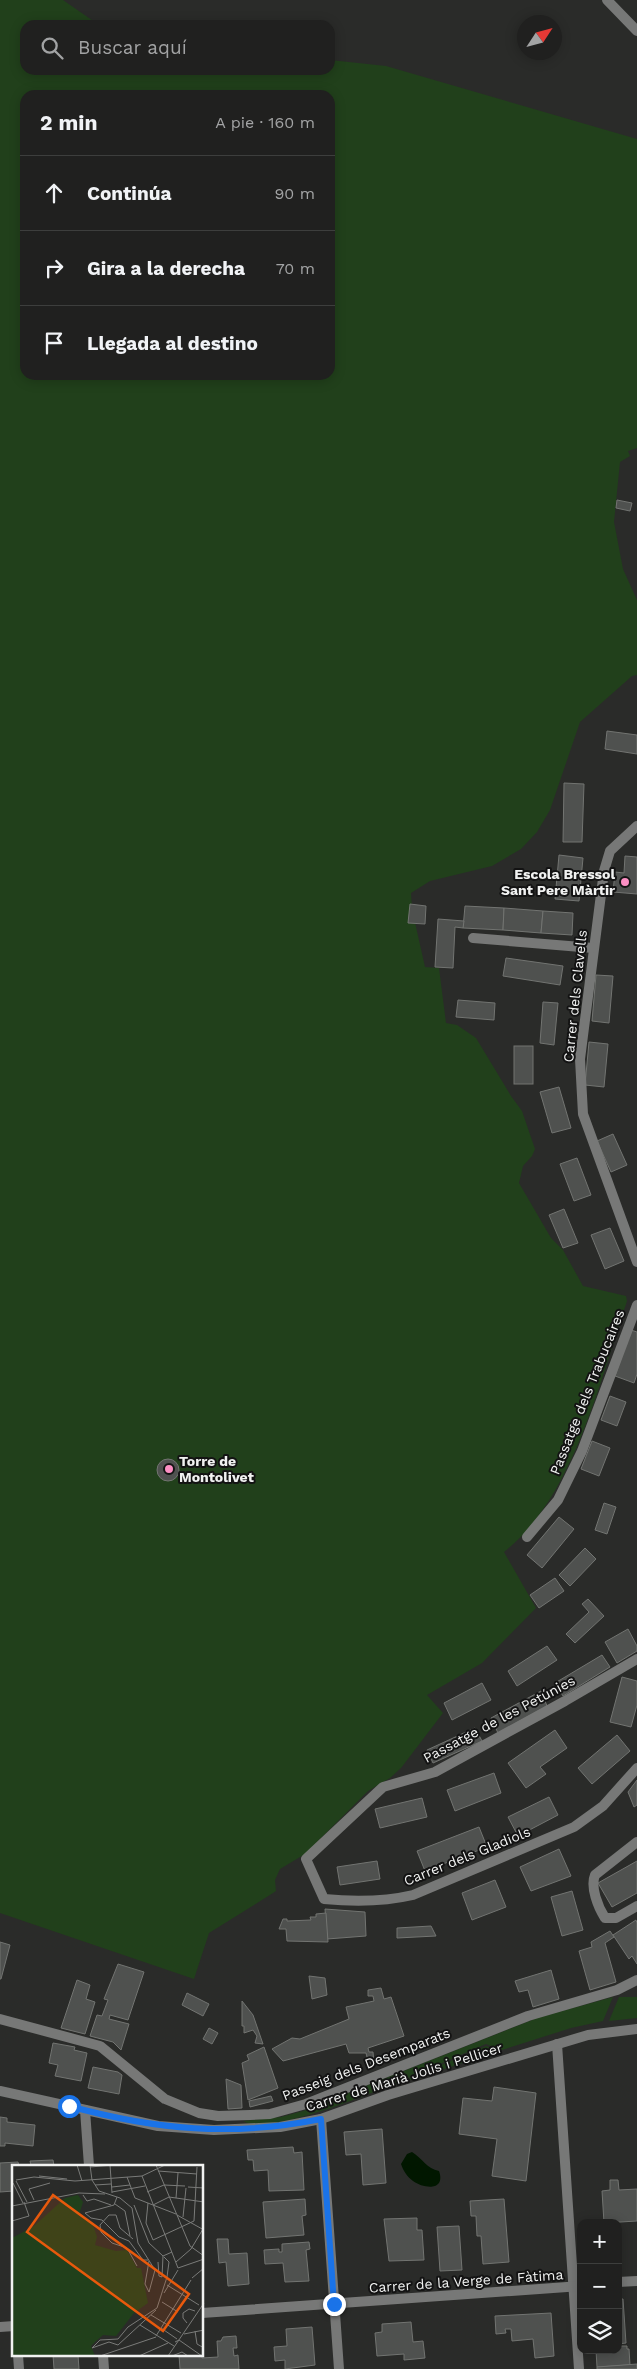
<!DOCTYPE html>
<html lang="es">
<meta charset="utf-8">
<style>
:root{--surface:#20201f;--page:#282828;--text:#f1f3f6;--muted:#a2a3a4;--line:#3d3e3d}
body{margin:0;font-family:"Work Sans",sans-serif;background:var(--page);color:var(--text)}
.controls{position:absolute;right:15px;bottom:15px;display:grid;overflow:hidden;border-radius:10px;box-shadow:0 2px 12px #0003}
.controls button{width:45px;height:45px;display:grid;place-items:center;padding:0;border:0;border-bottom:1px solid var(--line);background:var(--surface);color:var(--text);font:25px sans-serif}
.compass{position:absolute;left:517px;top:15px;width:45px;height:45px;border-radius:50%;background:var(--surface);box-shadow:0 2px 12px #0003;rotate:54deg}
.stop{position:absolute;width:15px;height:15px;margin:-11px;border:4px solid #1a73e8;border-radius:50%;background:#fff}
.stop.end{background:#1a73e8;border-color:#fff;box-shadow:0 1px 5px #0008}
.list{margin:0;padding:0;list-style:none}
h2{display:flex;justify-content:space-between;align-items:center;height:65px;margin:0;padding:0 20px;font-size:21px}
h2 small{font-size:16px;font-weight:400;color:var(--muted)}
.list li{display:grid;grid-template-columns:32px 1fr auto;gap:15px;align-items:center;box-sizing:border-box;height:75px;padding:0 20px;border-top:1px solid var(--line)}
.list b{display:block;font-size:19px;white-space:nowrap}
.list em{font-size:16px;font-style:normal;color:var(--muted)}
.icon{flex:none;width:28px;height:28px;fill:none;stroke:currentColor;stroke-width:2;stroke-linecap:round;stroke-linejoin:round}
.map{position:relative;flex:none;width:637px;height:2369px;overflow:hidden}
.search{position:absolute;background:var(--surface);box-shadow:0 2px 12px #0003;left:20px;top:20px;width:315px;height:55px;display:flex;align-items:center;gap:12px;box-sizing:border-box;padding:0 18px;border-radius:15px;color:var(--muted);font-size:19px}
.panel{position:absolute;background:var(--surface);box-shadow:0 2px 12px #0003;left:20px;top:90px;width:315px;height:290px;border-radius:15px}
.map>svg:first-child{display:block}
.green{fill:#21401b;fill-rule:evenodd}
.water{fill:#011700}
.building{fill:#4f514f;stroke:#727471}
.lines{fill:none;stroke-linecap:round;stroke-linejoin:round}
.street{stroke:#777877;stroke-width:10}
.route{stroke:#1a73e8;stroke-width:6}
.poi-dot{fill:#fc8fc3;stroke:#131313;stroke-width:2}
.labels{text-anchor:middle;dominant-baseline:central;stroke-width:4;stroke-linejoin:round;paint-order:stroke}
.poi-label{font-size:14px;font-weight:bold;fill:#f1f2f1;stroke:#131313;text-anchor:end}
.street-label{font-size:14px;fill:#f1f2f1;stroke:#131313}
.inset-road{fill:none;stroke:#7a7b79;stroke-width:1}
.view{fill:#e8590c;fill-opacity:0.15;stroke:#e8590c;stroke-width:2.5}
.inset-edge{fill:none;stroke:#f1f2f1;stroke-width:2.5}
</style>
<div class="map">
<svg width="637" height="2369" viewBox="0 0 637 2369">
<rect width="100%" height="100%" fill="#2a2b29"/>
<g class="green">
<path d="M0,0H63L99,25H25V70H330V60L386,66L637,139V448L628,451L630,456L620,462L614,522L623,569L637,600V675L632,676L580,722L550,810L537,832L521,849L492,866L430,881L411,893L412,909L425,967L439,968L446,1023L457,1025L476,1038L511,1096L522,1111L535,1149L532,1156L523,1166L519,1183L551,1238L563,1250L583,1286L626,1296L627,1301C600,1381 573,1498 504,1552L536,1608L482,1663L427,1695L443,1713L401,1768L390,1778L368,1791L305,1854L280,1869L275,1880L276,1891L273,1893L209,1933L194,1979L0,1913ZM25,95H330V375H25Z"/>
<path d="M613,1997L603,2021L571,2028L502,2050L486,2044C445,2061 279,2141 243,2121L281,2117L303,2111L537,2018Z"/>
<path d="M619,1997H637V2018L609,2021Z"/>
<path d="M486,2046L499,2051L389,2087Z"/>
</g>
<path class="water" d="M412,2152C422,2158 427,2169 439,2171C446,2191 424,2189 413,2181C407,2177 403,2170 401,2164L407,2154Z"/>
<g class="building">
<path d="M617,500L632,503L630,511L616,508Z"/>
<path d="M607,731L637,735V754L605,749Z"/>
<path d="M564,783L584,784L582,842H563Z"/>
<path d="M559,855L583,858L579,901L555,899Z"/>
<path d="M625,856L637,857V894L613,892L615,872L624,873Z"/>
<path d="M410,904L426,906L425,924L408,923Z"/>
<path d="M465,906L504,908L503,930L463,928Z"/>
<path d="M504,908L543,911L541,933L503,930Z"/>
<path d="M543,911L573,913L572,935L541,933Z"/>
<path d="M438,919L464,921L463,928L455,927L453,968L435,967Z"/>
<path d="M506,958L563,966L560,985L503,976Z"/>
<path d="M596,975L613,976L609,1023L592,1021Z"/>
<path d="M458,1000L495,1003L494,1020L456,1017Z"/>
<path d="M543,1002L558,1003L554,1045L540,1043Z"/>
<path d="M589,1042L608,1044L604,1087L585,1085Z"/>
<rect x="514" y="1046" width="19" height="38"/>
<path d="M559,1087L571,1128L552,1133L540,1092Z"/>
<path d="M613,1134L627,1165L611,1172L597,1141Z"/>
<path d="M577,1158L591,1195L574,1201L560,1164Z"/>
<path d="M564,1209L578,1243L563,1248L549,1215Z"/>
<path d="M610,1228L624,1261L605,1269L591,1235Z"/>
<path d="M631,1330L637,1332V1374L634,1383L615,1376Z"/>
<path d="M610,1396L626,1402L617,1426L601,1420Z"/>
<path d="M592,1441L610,1448L599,1476L581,1469Z"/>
<circle cx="168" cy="1470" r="11"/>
<path d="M604,1503L616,1507L607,1534L595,1530Z"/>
<path d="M559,1517L574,1529L542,1568L527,1555Z"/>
<path d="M585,1548L596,1559L570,1586L559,1575Z"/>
<path d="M555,1578L564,1591L539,1608L530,1595Z"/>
<path d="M588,1599L604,1616L575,1643L566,1634L589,1612L582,1604Z"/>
<path d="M628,1629L637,1646V1651L617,1663L605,1642Z"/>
<path d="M547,1646L557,1660L517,1686L508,1671Z"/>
<path d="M602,1655L610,1667L563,1696L555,1683Z"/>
<path d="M622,1677L637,1681V1705L631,1727L610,1722Z"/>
<path d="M482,1683L491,1700L452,1720L444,1703Z"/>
<path d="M541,1691L547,1706L498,1733L491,1718Z"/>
<path d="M475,1728L482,1741L433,1763L427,1750Z"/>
<path d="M555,1730L567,1748L540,1767L546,1774L526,1788L508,1763Z"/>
<path d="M617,1735L630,1751L592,1784L578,1768Z"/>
<path d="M494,1773L501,1793L455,1811L447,1790Z"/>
<path d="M637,1780V1805L634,1807L628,1792Z"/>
<path d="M549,1797L558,1815L518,1836L508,1817Z"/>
<path d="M422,1798L427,1817L380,1828L375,1809Z"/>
<path d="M479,1827L487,1847L425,1871L417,1851Z"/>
<path d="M559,1849L571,1876L531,1891L520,1867Z"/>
<path d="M377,1861L380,1879L340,1885L337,1867Z"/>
<path d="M637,1861V1893L612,1907L598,1883Z"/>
<path d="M495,1880L506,1907L472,1920L462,1893Z"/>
<path d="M572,1891L583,1930L562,1936L551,1897Z"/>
<path d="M325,1909L365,1912L366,1936L327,1939Z"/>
<path d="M326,1913L328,1942L287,1941L286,1929H279L283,1919H287V1921L311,1920L310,1917H316V1914Z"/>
<path d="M636,1920L637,1923V1964L632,1956L629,1959L613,1935Z"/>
<path d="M431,1926L436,1936L397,1938V1928Z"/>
<path d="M610,1931L614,1937L605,1943L616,1982L590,1990L579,1951L592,1947L591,1942Z"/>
<path d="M0,1942L10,1945L1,1979H0Z"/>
<path d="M118,1964L144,1972L128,2020L110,2015L109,2019L129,2024L121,2050L113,2042L90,2036L97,2015L102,2016L108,2000L104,1999Z"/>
<path d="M551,1970L559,1999L533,2007L528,1990L519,1992L515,1981Z"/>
<path d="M309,1976L325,1978L327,1995L312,1999Z"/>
<path d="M77,1980L90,1985L86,1999L95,2002L85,2034L61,2028Z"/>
<path d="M381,1988L384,1999L391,1997L404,2036L368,2048L369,2052H373L374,2063L369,2065L366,2053H349L346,2044L283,2061L272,2049L292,2038L300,2039L349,2019L346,2007L374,2001L373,1996H368V1990Z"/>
<path d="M187,1993L209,2004L203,2016L182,2005Z"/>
<path d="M242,2001L253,2015L263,2044L255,2043L257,2036L253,2030L244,2033V2026H242Z"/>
<path d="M209,2028L218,2033L212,2044L203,2039Z"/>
<path d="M53,2043L75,2047L74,2050L87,2053L81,2081L55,2076L58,2065L49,2063Z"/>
<path d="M264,2047L278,2088L248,2100L242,2063L249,2060L247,2055Z"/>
<path d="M93,2067L118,2072L122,2075L119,2094L88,2088Z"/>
<path d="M226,2079L241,2085L242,2108L228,2109Z"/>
<path d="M494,2087L536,2093L526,2181L492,2176L497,2139L459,2134L463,2098L492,2101Z"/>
<path d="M271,2096L273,2101L250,2107L249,2101Z"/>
<path d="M0,2117L7,2118V2122L35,2125L33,2146L5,2143V2146H0Z"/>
<path d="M382,2129L386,2183L363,2185L361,2154L346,2155L344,2132Z"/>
<path d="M293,2147L294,2153L302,2152L304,2190L269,2191L268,2170L254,2171L253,2160H248L247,2150Z"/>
<path d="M53,2160L54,2166H14V2191L0,2192V2163L18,2162L19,2166L31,2165L30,2161Z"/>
<path d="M610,2180H618L619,2190L637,2189V2221L604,2223L602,2191L610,2190Z"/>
<path d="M305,2199L306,2215L302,2216L304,2235L266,2238L263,2202Z"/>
<path d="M504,2199L509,2262L483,2264L481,2236H477L476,2216H471L470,2201Z"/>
<path d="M417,2218V2230H422L424,2260L389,2261L384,2219Z"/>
<path d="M459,2226L462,2270L440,2271L437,2227Z"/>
<path d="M217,2239H228L229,2254L247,2253L249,2284L228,2286L226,2262L219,2263Z"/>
<path d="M309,2242L310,2249L306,2250L309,2281L285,2282L283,2263L265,2264L264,2250L279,2249V2252H282V2244Z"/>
<path d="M618,2299H623L626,2343L618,2344Z"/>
<path d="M551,2313L554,2356L535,2358L533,2339L512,2341L511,2329H505L506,2333L496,2334L495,2316Z"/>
<path d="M411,2322L413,2342L423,2341L425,2358L404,2360V2354L377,2356L375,2333L382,2332V2324Z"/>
<path d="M312,2327L315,2365L285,2369V2360L275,2361L274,2347L287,2346L286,2329Z"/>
<path d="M236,2336L237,2348H233L234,2356L238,2355L239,2369H180L179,2355H202V2358L218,2357L217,2341H221L223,2337Z"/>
<path d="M618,2346H627V2349H629L630,2365L597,2367L596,2350H618Z"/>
<path d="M53,2355H78L79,2369H54Z"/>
<path d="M637,2364V2369H597V2367Z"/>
</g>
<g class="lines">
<g class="street">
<path d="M607,0L637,31"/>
<path d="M637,826L610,851L604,871L580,1059L583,1114L637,1262"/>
<path d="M473,938L593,948"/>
<path d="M527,1537L558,1500L582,1451L637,1305"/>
<path d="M637,1659L565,1701L435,1772L383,1787L306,1859L324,1899C355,1902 383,1902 413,1895L574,1827L603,1806L637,1768"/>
<path d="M637,1842L595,1875C590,1887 598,1907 605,1918H616L637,1906"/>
<path d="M0,2019L100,2046L165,2099L199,2113L218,2116L250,2115L270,2114L306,2104L528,2016L617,1990L637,1980"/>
<path d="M557,2044L579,2369"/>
<path d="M0,2091L158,2126L214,2130L280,2127L321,2119L388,2095L588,2035L637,2029"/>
<path d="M85,2110L89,2166"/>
<path d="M321,2119L339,2369"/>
<path d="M618,2282L637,2281"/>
<path d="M202,2313L581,2286"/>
<path d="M0,2327L14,2326"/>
<path d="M18,2355L19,2369"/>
<path d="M103,2355L104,2369"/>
</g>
</g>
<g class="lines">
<path class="route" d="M69,2106C156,2130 232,2137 321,2119L334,2304"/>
</g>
<g class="poi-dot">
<circle cx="625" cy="882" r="5"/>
<circle cx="169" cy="1469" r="5"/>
</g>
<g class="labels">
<g class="poi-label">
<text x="615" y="874">Escola Bressol<tspan x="615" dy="16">Sant Pere Màrtir</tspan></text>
<text x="179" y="1461" text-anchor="start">Torre de<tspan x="179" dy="16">Montolivet</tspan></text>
</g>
<g class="street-label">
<text transform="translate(575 996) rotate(-84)">Carrer dels Clavells</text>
<text transform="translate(587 1392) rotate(-68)">Passatge dels Trabucaires</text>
<text transform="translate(499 1719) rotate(-28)">Passatge de les Petúnies</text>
<text transform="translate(467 1856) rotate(-22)">Carrer dels Gladiols</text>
<text transform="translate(366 2064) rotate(-21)">Passeig dels Desemparats</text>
<text transform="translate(404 2077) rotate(-17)">Carrer de Marià Jolis i Pellicer</text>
<text transform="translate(466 2281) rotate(-4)">Carrer de la Verge de Fàtima</text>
</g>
</g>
<g transform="translate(12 2165)">
<rect width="191" height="191" fill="#2a2b29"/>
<path d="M66,30L71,37L67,50L80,57L85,72L83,80L104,86L115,85L125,103H129L136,138L122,148L104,171L91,170L84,176L79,181L83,191H0V73L22,61L53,33Z" fill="#21401b"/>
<path class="inset-road" d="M65,0L70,16M78,0L80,15L87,26L108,33L120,43M98,0L100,28M144,0L178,81L192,91M78,2L101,0M146,6L185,9M27,11L55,14M130,11L166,103M115,12L123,33M4,15L22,12L63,16L130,11L153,0M4,16L15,37M1,18L11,38M83,20L99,19M100,22L118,20M176,22L192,23M100,27L133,21M135,27L152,20L173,21M71,30L75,36L82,34L99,40M105,32L102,40L73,48L79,53L90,55L107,72L117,76L131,95H136M123,33L164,49M164,33L166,8M22,35L17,24L38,18M136,38L134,58L141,75L182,56M103,39L113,46L118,71M122,40L137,78L151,91L160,87M141,40L157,32L192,37M0,41L67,28L93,29M120,43L126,78L143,105L137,127L133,119L137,96M165,50L192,65M171,52L174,23M0,56L17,51L12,37M182,56L185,2M121,74L108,63L104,50H97L88,60L89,67L100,78L115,83L125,101M146,97L147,111L150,112M164,97L179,84L191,64M166,103L192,94M150,112L151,91M180,113L192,103M155,120L187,140M152,128L166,105M150,137L166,147M139,150L169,168M175,158L171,153V148L177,144L183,146M128,160L162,181M149,163L165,174M183,166L185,179L192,183M172,169L192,165M144,171L179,115M163,177L167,175L190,191M106,180L144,145M80,183L88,175L106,174L116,162L145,143L155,112L157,97L152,92M80,183L97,177L106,180M88,191L144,172M127,191L156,178M156,191L192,138M160,191L170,187L176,191"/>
<path class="view" d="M41,30L177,129L151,166L15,67Z"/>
<rect width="191" height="191" class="inset-edge"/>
</g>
</svg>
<div class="controls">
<button>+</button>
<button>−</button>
<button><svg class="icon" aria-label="layers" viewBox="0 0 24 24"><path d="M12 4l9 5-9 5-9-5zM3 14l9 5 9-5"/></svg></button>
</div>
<svg class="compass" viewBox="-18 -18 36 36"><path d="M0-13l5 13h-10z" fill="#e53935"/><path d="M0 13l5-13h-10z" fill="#a2a3a4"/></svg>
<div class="stop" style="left:69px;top:2106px"></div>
<div class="stop end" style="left:334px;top:2304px"></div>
<div class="search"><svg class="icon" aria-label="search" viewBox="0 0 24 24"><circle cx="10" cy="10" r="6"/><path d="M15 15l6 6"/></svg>Buscar aquí</div>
<section class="panel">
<h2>2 min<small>A pie · 160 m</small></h2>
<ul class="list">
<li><svg class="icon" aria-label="ahead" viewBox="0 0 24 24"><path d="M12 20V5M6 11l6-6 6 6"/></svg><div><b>Continúa</b></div><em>90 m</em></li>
<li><svg class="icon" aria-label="right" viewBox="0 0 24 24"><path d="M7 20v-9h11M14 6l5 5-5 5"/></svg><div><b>Gira a la derecha</b></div><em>70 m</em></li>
<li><svg class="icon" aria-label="arrive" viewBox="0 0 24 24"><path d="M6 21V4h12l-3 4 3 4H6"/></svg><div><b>Llegada al destino</b></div></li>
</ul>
</section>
</div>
